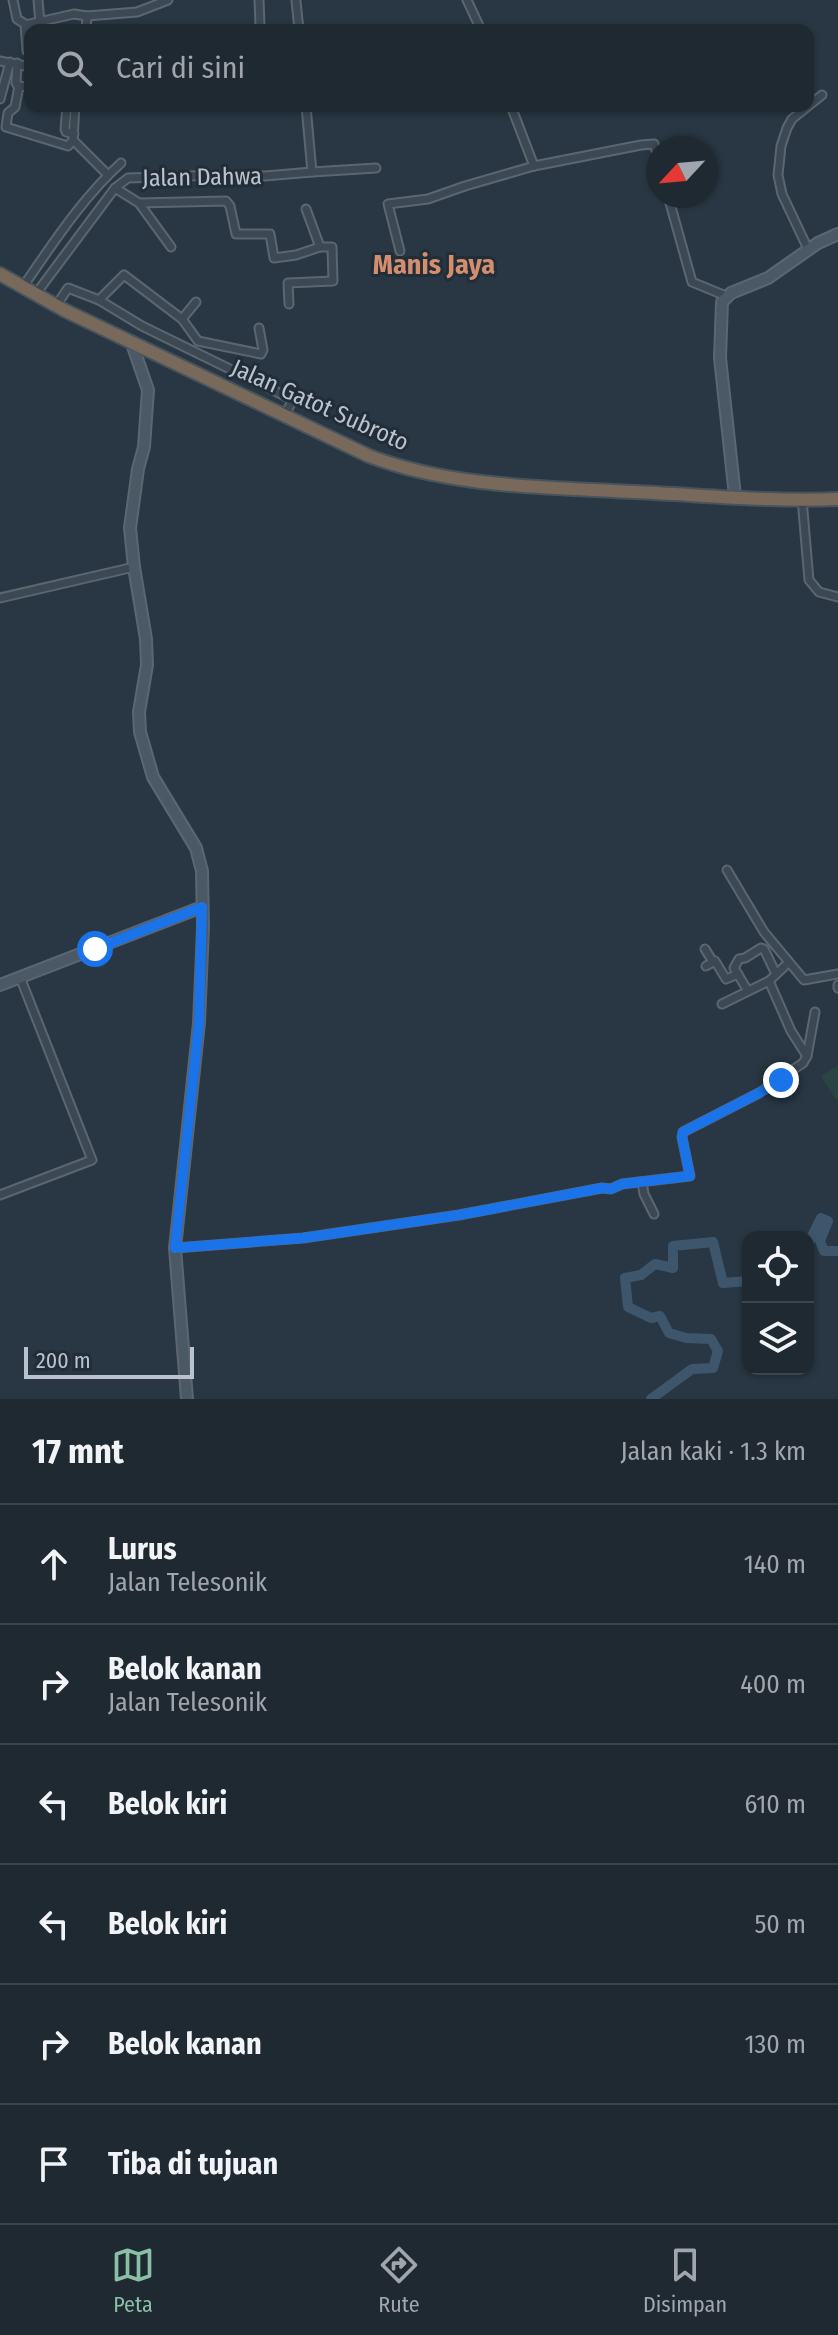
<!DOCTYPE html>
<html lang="id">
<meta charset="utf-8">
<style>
:root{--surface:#1e2932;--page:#2b353e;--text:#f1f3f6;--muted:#a1a6ac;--line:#3c454d;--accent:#8abfa5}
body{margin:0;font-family:"Fira Sans Condensed",sans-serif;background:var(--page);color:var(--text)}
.controls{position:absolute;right:24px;bottom:24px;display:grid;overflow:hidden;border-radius:16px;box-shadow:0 2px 6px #0004}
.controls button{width:72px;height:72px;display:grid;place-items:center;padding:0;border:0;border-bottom:2px solid var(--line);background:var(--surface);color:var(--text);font:40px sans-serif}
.compass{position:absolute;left:646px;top:136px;width:72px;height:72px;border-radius:50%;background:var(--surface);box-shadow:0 2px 6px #0004;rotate:244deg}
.scale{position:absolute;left:24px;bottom:20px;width:170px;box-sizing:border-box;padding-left:8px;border:4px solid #bac3cd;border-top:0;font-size:22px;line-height:28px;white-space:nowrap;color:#bac3cd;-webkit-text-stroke:6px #212d39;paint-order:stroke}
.stop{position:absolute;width:24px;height:24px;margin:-18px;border:6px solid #1a73e8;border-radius:50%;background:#fff}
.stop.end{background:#1a73e8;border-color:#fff;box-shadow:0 2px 8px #0008}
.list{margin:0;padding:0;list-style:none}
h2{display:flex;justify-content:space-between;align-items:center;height:104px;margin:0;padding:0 32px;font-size:34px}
h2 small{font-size:26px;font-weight:400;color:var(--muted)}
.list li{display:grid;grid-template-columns:52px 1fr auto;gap:24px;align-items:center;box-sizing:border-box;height:120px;padding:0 32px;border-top:2px solid var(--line)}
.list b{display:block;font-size:30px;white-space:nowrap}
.list p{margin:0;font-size:26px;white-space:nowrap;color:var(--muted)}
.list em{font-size:26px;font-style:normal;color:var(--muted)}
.icon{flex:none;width:44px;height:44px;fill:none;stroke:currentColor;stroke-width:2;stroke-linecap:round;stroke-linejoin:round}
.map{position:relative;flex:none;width:838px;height:1399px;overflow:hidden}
.search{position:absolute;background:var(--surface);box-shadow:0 2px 6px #0004;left:24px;right:24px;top:24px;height:88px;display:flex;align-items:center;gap:20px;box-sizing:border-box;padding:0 28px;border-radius:16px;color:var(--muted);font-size:30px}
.sheet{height:824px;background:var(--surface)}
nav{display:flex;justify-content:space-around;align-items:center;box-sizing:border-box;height:112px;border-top:2px solid var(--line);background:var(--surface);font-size:22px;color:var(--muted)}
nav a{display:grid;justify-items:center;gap:4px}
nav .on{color:var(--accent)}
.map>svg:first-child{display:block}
.green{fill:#2a4444}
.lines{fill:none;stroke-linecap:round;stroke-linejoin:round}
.river{stroke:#3e566c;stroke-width:10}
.street-casing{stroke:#5b6670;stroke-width:11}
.secondary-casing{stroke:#5b6670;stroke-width:14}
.highway-casing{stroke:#47535d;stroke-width:16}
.street{stroke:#3c4853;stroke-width:7}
.secondary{stroke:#4b5866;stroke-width:10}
.highway{stroke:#79695a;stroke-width:12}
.route{stroke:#1a73e8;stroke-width:10}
.labels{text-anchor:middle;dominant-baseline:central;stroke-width:6;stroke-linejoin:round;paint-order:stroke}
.street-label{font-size:24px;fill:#bac3cd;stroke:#212d39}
.quarter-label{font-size:28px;font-weight:bold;fill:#d58e6d;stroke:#212d39}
</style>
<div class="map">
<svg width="838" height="1399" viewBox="0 0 838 1399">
<rect width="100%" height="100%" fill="#283743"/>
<path class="green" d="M838,1065V1103L821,1076Z"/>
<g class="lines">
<g class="river">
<path d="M808,1244L821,1218L828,1221L820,1241L824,1251H838"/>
<path d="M651,1399L692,1369L713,1368L718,1351L711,1339L686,1338L669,1333L660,1316L651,1318L628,1307L625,1278L641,1275L655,1264L673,1268V1246L713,1242L723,1283L748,1281"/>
</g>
<defs>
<g id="street">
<path d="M13,0L17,19L25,24L27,51L30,53"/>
<path d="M38,0L40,23"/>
<path d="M259,0L260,25"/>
<path d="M467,0L481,30"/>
<path d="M296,1L299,30"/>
<path d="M25,25L74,14L87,16L137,12L168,0"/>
<path d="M86,30L87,16"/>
<path d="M0,61L30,67"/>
<path d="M17,63L16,83L18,86L30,87"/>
<path d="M19,86L15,107L8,113L6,127L68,146L73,140L75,106"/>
<path d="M0,99L10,62"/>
<path d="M67,106L65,129L66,132L74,134"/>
<path d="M511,106L534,166"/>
<path d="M73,140L108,175"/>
<path d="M312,172L376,168"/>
<path d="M115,188L139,203L171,247"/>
<path d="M668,196L692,282L726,296"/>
<path d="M139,203L226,201L230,206L236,234H270L274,258L296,255L320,247L306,209"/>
<path d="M808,249L782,194L778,175L781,146L787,128L792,119L822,95"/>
<path d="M400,251L388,204L428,199L465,186L534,166L641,145L654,144L658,157"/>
<path d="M22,288C52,245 82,198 121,163"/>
<path d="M35,295L115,188L128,178L218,175L265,176L312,172L306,106"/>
<path d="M99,300L124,275L182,319L198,341L261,354L263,350L259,328"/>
<path d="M289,304L288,283L333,281L332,247H320"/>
<path d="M56,306L68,288L99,300L142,326L293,400L285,414"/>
<path d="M182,319L196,302"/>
<path d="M802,499L809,580L819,592L838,597"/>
<path d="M0,598L134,567"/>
<path d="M727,870L764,932L804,980L838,974"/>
<path d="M705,949L713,962"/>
<path d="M788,963L769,981L791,1031L807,1056"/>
<path d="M706,966L715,961L726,979L738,974"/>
<path d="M838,985V988"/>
<path d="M748,991L734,968L739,959L745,958L761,948L764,949L776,974"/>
<path d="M722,1004L769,981"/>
<path d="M642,1182L644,1194L654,1214"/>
<path d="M0,1195L92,1160L20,977"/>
<path d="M175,1248L303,1238L459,1215L602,1188L611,1189L622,1184L690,1176L682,1137L683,1132L759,1093L803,1063L807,1056L815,1012"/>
</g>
<g id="secondary">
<path d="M131,341L148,390L144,447L138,469L130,528L134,567L146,639L147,665L139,712L140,732L153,777L196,848L202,871L203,927L199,1023L175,1248L187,1399"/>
<path d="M735,496L720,358L722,302L731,293L768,278L818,243L838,234"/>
<path d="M0,985L202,907"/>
</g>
<path id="highway" d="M0,274L64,310L369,456C453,488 547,487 635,492C702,495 771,502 838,499"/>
</defs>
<use href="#street" class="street-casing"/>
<use href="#secondary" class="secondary-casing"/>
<use href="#highway" class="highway-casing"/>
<use href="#street" class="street"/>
<use href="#secondary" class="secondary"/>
<use href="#highway" class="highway"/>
</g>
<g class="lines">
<path class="route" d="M95,949L202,907L199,1023L175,1248L303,1238L459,1215L602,1188L611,1189L622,1184L690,1176L682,1137L683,1132L759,1093L781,1080"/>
</g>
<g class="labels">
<g class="street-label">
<text transform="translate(202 177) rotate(-1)">Jalan Dahwa</text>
<text transform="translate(320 405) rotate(24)">Jalan Gatot Subroto</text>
</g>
<g class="quarter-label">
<text x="434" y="264">Manis Jaya</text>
</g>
</g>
</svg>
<div class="controls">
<button><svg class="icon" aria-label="locate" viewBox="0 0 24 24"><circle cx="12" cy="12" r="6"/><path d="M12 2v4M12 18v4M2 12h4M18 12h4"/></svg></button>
<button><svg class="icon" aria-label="layers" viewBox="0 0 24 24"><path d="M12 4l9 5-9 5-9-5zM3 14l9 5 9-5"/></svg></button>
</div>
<svg class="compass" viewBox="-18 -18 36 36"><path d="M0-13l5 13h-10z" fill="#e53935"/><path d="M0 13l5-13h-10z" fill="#a1a6ac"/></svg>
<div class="scale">200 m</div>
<div class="stop" style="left:95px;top:949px"></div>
<div class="stop end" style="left:781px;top:1080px"></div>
<div class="search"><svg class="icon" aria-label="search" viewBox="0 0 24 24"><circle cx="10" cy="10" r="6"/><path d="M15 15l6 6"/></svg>Cari di sini</div>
</div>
<section class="sheet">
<h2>17 mnt<small>Jalan kaki · 1.3 km</small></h2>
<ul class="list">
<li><svg class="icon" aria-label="ahead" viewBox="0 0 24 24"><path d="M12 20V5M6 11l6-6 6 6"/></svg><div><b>Lurus</b><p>Jalan Telesonik</p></div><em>140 m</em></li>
<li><svg class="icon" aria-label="right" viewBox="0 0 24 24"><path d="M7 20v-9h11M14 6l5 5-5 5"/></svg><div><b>Belok kanan</b><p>Jalan Telesonik</p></div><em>400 m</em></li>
<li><svg class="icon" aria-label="left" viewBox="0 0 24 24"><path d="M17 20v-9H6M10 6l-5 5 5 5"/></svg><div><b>Belok kiri</b></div><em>610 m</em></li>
<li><svg class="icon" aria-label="left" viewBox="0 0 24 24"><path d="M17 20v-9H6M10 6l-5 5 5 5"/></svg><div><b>Belok kiri</b></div><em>50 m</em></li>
<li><svg class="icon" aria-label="right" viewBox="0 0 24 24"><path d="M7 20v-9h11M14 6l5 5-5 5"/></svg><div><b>Belok kanan</b></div><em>130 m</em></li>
<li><svg class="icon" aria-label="arrive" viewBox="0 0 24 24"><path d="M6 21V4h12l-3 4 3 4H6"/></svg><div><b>Tiba di tujuan</b></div></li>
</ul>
</section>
<nav>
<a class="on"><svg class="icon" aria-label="map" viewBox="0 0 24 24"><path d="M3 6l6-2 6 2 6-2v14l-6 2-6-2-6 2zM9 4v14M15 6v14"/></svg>Peta</a>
<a><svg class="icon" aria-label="directions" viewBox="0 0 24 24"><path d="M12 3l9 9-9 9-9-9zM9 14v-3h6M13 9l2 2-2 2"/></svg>Rute</a>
<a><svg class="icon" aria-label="saved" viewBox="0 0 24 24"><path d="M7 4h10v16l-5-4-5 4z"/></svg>Disimpan</a>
</nav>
